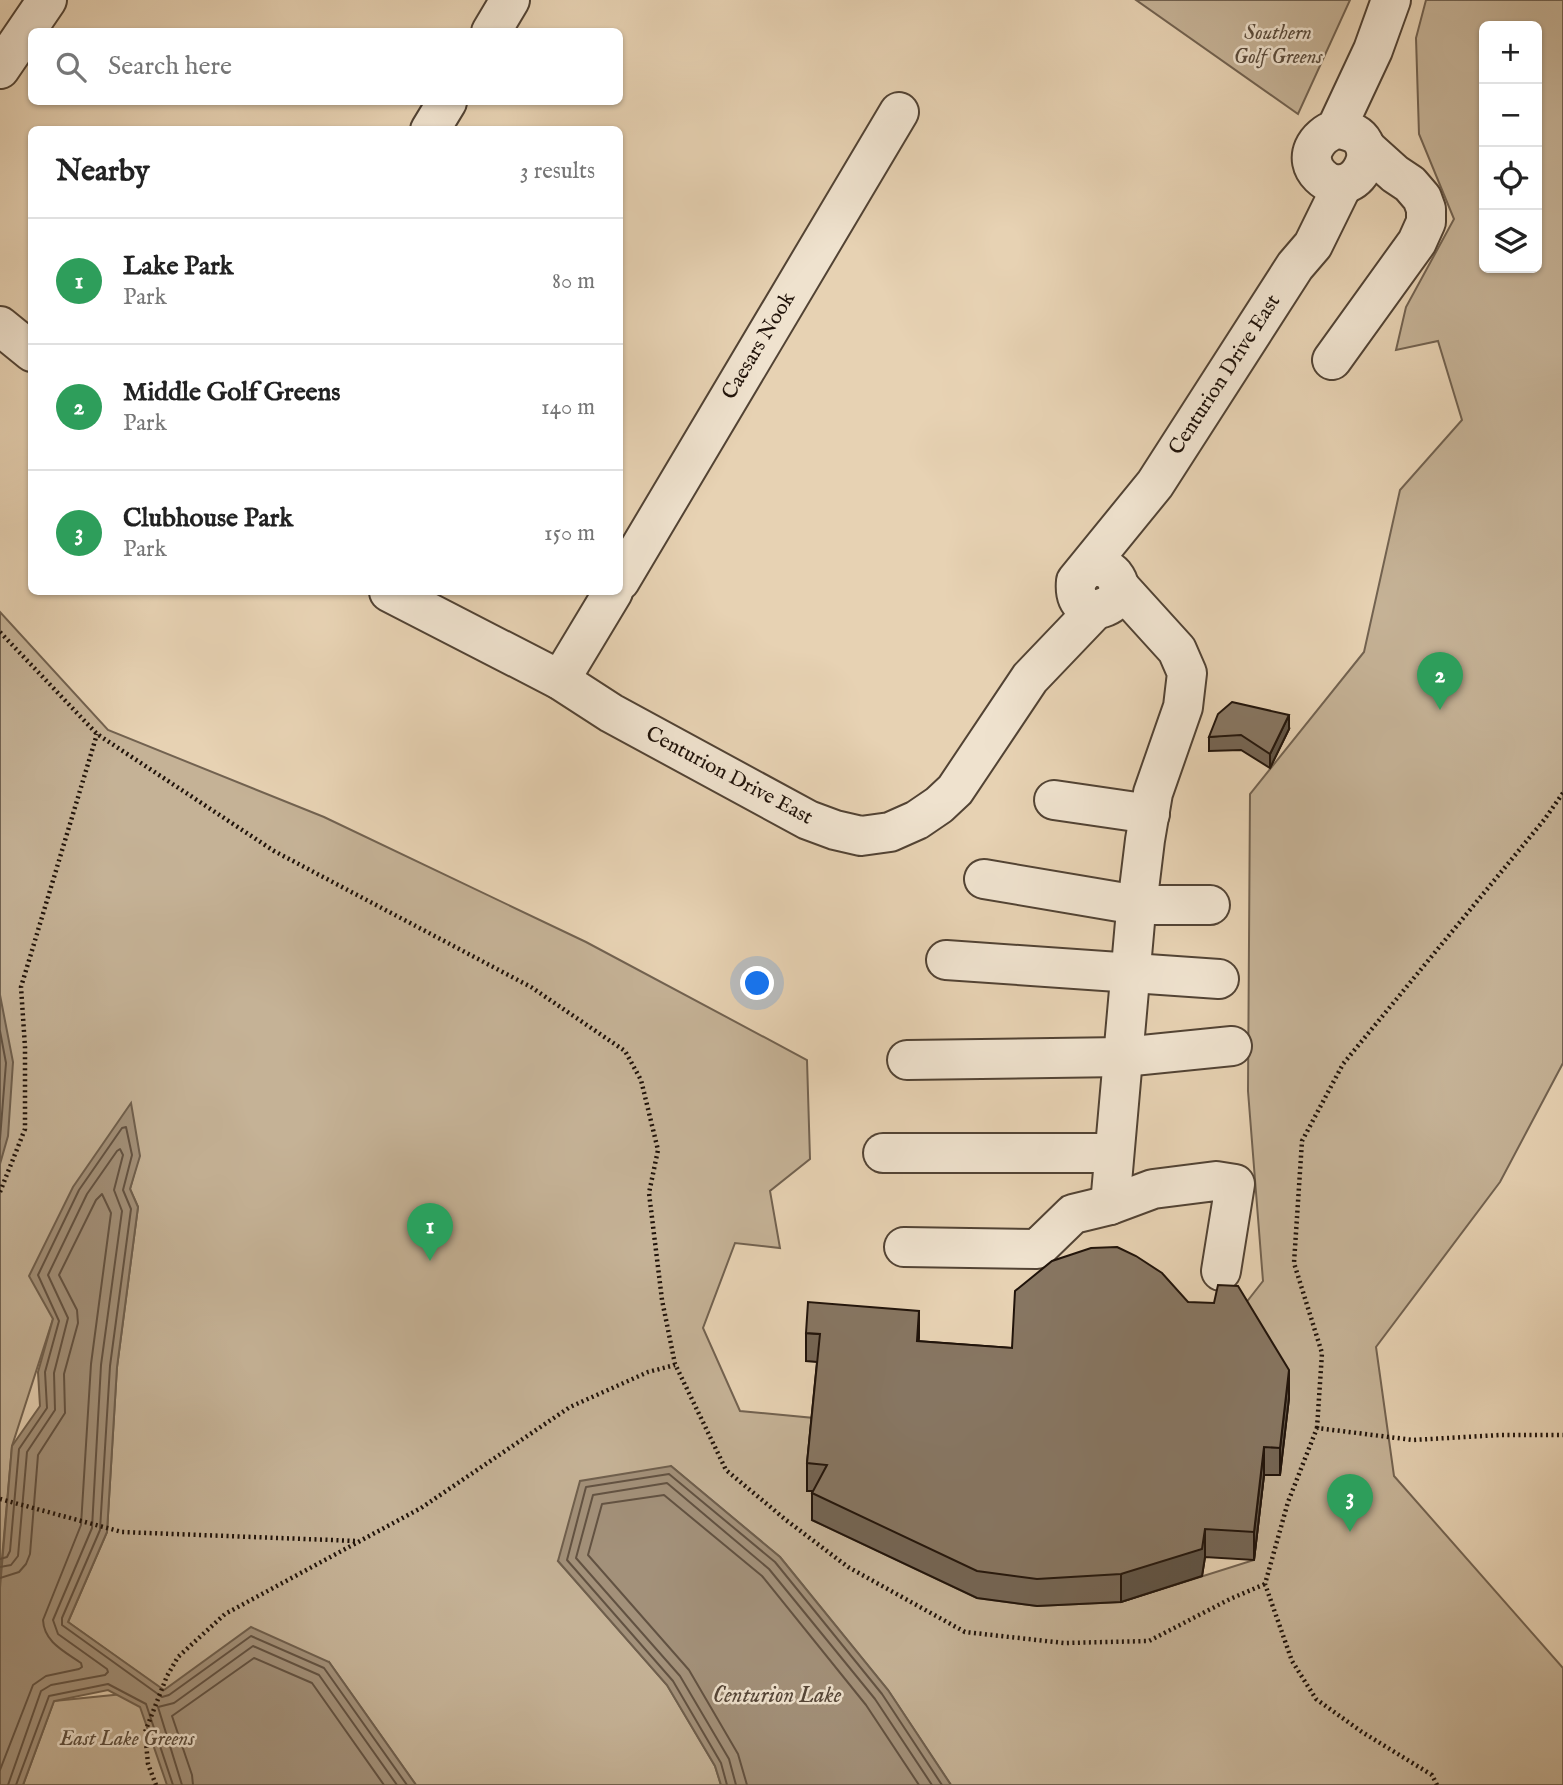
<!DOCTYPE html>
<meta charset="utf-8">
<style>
:root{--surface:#fff;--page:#f6f6f6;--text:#222;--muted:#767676;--line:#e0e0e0;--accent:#8f2418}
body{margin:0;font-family:"IM FELL English",serif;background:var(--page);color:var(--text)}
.controls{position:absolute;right:21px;top:21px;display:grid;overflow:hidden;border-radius:10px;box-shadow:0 2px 5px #0004}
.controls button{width:63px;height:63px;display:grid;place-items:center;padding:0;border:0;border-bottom:2px solid var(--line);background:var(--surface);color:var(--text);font:35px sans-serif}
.you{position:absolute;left:758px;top:984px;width:24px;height:24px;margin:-18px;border:5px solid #fff;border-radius:50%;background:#1a73e8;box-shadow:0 0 0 10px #1a73e833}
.badge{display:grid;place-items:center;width:46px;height:46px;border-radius:50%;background:var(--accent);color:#fff;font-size:23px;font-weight:700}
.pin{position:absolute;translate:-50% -58px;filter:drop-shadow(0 2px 4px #0008)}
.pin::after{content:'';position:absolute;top:37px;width:24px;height:21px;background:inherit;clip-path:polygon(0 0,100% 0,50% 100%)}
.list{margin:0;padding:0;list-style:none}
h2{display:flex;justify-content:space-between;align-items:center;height:91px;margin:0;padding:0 28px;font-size:30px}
h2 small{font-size:23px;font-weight:400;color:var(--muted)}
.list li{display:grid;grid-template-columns:46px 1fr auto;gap:21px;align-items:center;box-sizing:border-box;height:126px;padding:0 28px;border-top:2px solid var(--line)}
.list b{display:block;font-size:26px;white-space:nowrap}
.list p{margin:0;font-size:23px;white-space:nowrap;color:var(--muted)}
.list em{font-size:23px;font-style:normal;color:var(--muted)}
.icon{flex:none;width:38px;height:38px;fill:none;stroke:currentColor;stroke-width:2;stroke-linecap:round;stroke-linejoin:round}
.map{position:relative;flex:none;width:1563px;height:1785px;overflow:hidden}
.search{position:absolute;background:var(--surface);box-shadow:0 2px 5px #0004;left:28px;top:28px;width:595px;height:77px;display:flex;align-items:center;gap:18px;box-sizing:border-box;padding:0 24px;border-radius:10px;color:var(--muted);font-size:26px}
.panel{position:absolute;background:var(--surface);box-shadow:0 2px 5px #0004;left:28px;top:126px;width:595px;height:469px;border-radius:10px}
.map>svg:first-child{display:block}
.green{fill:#c5b296;stroke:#726250;stroke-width:2;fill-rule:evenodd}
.water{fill:#a3917a;stroke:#6f5f4d;stroke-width:2}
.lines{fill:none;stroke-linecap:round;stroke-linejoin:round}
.shore{stroke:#625242;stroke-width:2}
.minor-casing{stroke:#524334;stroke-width:42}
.path{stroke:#20130a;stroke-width:4.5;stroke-dasharray:2 3.5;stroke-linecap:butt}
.minor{stroke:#efe2ce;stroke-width:38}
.wall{fill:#746554;stroke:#20130a;stroke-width:2}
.shaded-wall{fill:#5e5345;stroke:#20130a;stroke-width:2}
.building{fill:#877662;stroke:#20130a;stroke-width:2}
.labels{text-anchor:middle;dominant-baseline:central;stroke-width:5;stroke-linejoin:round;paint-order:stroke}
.park-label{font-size:21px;font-style:italic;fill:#5a4b3b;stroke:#efe2ce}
.street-label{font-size:21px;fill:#20130a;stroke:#efe2ce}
.water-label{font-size:23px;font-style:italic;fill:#544537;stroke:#efe2ce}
</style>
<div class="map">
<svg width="1563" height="1785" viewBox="0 0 1563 1785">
<rect width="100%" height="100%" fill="#e7d2b3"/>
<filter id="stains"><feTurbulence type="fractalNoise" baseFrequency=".00286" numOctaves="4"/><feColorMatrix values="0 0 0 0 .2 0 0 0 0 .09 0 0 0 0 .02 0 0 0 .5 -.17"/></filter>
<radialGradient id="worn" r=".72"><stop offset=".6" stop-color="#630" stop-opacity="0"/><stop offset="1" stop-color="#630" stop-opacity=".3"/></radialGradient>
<g class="green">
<path d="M1136,0H1350L1298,114Z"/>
<path d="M1426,0H1563V1063L1500,1182L1376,1347L1394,1476L1563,1668V1785H951L888,1690L780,1557L671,1466L558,1561L667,1685L715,1766L721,1785H416L329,1662L184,1785H23L54,1701L163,1690L68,1622L107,1532L117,1367L138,1207L130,1189L139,1156L53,1319L12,1446L0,1581V612L108,730L324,817L586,942L807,1060L810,1159L770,1191L780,1248L735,1243L703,1328L740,1411L814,1418L827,1493L812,1520L977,1598L1037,1606L1121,1602L1254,1560L1264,1475L1289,1398L1238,1313L1263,1281L1248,1091L1250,794L1364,652L1400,490L1462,420L1438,341L1396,350L1406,307L1454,219L1419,134L1416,38ZM1484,26H1537V268H1484Z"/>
</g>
<g class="water">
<path d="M0,995L13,1062L8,1136L0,1164Z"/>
<path d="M131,1103L140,1156L130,1189L138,1207L117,1367L107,1532L68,1622L164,1690L251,1627L329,1662L416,1785H167L140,1707L108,1690L54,1701L23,1785H0V1588L12,1446L40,1406L38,1372L53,1319L29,1276L73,1187Z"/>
<path d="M671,1466L780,1557L888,1690L951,1785H721L715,1766L667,1685L558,1561L580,1481Z"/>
</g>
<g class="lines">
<g class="shore">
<path d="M0,1031L6,1063L0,1139"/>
<path d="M0,1559L7,1557L10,1551L19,1449L47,1408L45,1372L59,1321L38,1275L79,1190L122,1128L126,1127L132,1155L123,1190L131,1209L110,1366L100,1530L62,1618V1625L162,1697L169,1695L251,1636L324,1668L407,1785"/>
<path d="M0,1567L11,1565L18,1556L27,1452L55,1410L54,1373L68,1318L48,1275L87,1194L117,1151L120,1149L123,1155L114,1190L122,1211L101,1365L92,1528L53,1620L58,1634L107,1669L108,1672L105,1675L51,1685L41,1691L8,1785"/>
<path d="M0,1578L19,1572L26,1564L30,1554L38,1455L65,1413L64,1374L78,1323L77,1310L59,1275L96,1200L102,1194L111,1213L91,1364L81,1525L43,1620C44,1642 64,1651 81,1663L82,1667L79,1669L46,1676L33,1685L0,1770"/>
<path d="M16,1785L49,1696L108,1684L146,1704L173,1785"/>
<path d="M182,1785L158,1707L174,1703L253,1646L319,1675L397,1785"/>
<path d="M193,1785L192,1775L172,1716L254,1658L312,1683L384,1785"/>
<path d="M727,1785L721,1763L673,1681L567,1560L586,1487L669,1474L775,1562L882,1694L942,1785"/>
<path d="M736,1785L729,1759L680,1676L576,1558L593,1495L667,1483L769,1569L875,1699L932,1785"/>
<path d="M747,1785L738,1754L689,1670L588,1555L602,1504L664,1495L762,1576L866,1705L919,1785"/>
</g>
<defs>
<g id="minor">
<path d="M491,32L510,0"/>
<path d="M0,69L47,0"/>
<path d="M1336,129C1396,133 1354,210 1320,176C1302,158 1316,136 1336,129L1373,50L1391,0"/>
<path d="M430,130L447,102"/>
<path d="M0,326L32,352"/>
<path d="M1332,360L1417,242L1426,222V209L1422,198L1410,184L1395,174L1365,147"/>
<path d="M1089,567C1099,566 1107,567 1114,575C1138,605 1071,631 1076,581L1155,484L1295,266L1313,245L1343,184"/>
<path d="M620,581L899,112"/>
<path d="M389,592L560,680L611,713L808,820L835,830L861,836L890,832L917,820L939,805L955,790L1030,678L1095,610"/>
<path d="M560,680L613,592"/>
<path d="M1054,800L1150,814"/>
<path d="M984,879L1137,905H1210"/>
<path d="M946,960L1219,979"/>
<path d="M907,1060L1123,1057L1232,1046"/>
<path d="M883,1153H1114"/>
<path d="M1110,1205L1135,922L1145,840L1153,793L1183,707L1187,673L1177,650L1118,585"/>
<path d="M904,1247L1037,1249L1073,1214L1110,1205L1153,1189L1216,1181L1235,1184L1221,1271"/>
</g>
</defs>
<use href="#minor" class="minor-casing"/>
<g class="path">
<path d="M0,632L97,734L274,851L531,987L625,1051L641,1080L658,1150L649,1193L662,1300L675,1364L726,1470L786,1520L848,1567L965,1632L1064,1643L1149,1641L1230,1599L1265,1584"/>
<path d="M0,1192L25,1129V1047L21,987L97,734"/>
<path d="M1317,1428L1322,1353L1294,1263L1302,1141L1343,1064L1544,820L1563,793"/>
<path d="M0,1499L122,1532L357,1541"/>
<path d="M156,1785L148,1764L145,1732L167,1676L178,1657L225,1614L421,1508L570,1407L648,1372L675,1365"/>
<path d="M1437,1785L1432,1775L1362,1732L1316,1699L1292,1661L1265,1584L1288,1502L1317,1428L1413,1440L1500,1435H1563"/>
</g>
<use href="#minor" class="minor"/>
</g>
<g class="wall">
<path d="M1289,729L1270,768L1241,750L1209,751V737Z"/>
<path d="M1188,1302L1289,1398L1280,1475H1264L1254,1560L1205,1557L1202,1576L1121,1602L1037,1606L977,1598L812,1520V1491H807V1463L817,1362L806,1361V1333L1012,1348Z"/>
</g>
<g class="shaded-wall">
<path d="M1289,715V729L1270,768V754Z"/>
<path d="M919,1311V1338L917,1369V1341Z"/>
<path d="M1289,1370V1398L1280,1475V1448Z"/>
<path d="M1264,1447V1475L1254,1560V1532Z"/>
<path d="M1205,1529V1557L1202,1576L1121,1602V1574Z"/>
</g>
<g class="building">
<path d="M1232,702L1289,715L1270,754L1241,735L1209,737L1218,714Z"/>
<path d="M1117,1247L1136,1256L1162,1273L1188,1302L1214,1303L1218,1285L1238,1286L1289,1370L1280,1448L1264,1447L1254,1532L1205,1529L1202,1549L1121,1574L1037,1579L977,1571L812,1493L827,1465L807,1463L820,1334L806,1333L808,1302L919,1311L917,1341L1012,1348L1015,1291L1052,1261L1091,1248Z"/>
</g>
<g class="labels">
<g class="park-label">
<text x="1278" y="33">Southern<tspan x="1278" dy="24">Golf Greens</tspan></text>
<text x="127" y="1739">East Lake Greens</text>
</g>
<g class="street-label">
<text transform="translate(759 346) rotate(-59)">Caesars Nook</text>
<text transform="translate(1225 375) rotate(-57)">Centurion Drive East</text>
<text transform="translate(729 776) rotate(28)">Centurion Drive East</text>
</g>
<g class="water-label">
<text x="777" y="1695">Centurion Lake</text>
</g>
</g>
<rect width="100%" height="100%" filter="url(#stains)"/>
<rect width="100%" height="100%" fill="url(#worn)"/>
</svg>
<div class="controls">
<button>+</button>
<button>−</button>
<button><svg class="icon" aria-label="locate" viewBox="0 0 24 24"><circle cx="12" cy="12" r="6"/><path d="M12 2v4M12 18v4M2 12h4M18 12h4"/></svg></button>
<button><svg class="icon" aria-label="layers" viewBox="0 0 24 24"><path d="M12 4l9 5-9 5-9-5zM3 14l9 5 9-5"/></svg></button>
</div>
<div class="you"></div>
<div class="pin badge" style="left:430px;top:1261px;background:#2e9e5b">1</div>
<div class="pin badge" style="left:1440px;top:710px;background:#2e9e5b">2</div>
<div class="pin badge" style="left:1350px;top:1532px;background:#2e9e5b">3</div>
<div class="search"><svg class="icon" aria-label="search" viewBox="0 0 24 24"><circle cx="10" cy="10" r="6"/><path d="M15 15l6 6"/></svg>Search here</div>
<section class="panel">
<h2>Nearby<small>3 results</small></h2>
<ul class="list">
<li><span class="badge" style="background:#2e9e5b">1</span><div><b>Lake Park</b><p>Park</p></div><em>80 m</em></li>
<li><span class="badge" style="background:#2e9e5b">2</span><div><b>Middle Golf Greens</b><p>Park</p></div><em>140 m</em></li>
<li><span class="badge" style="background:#2e9e5b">3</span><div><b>Clubhouse Park</b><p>Park</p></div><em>150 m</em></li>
</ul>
</section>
</div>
